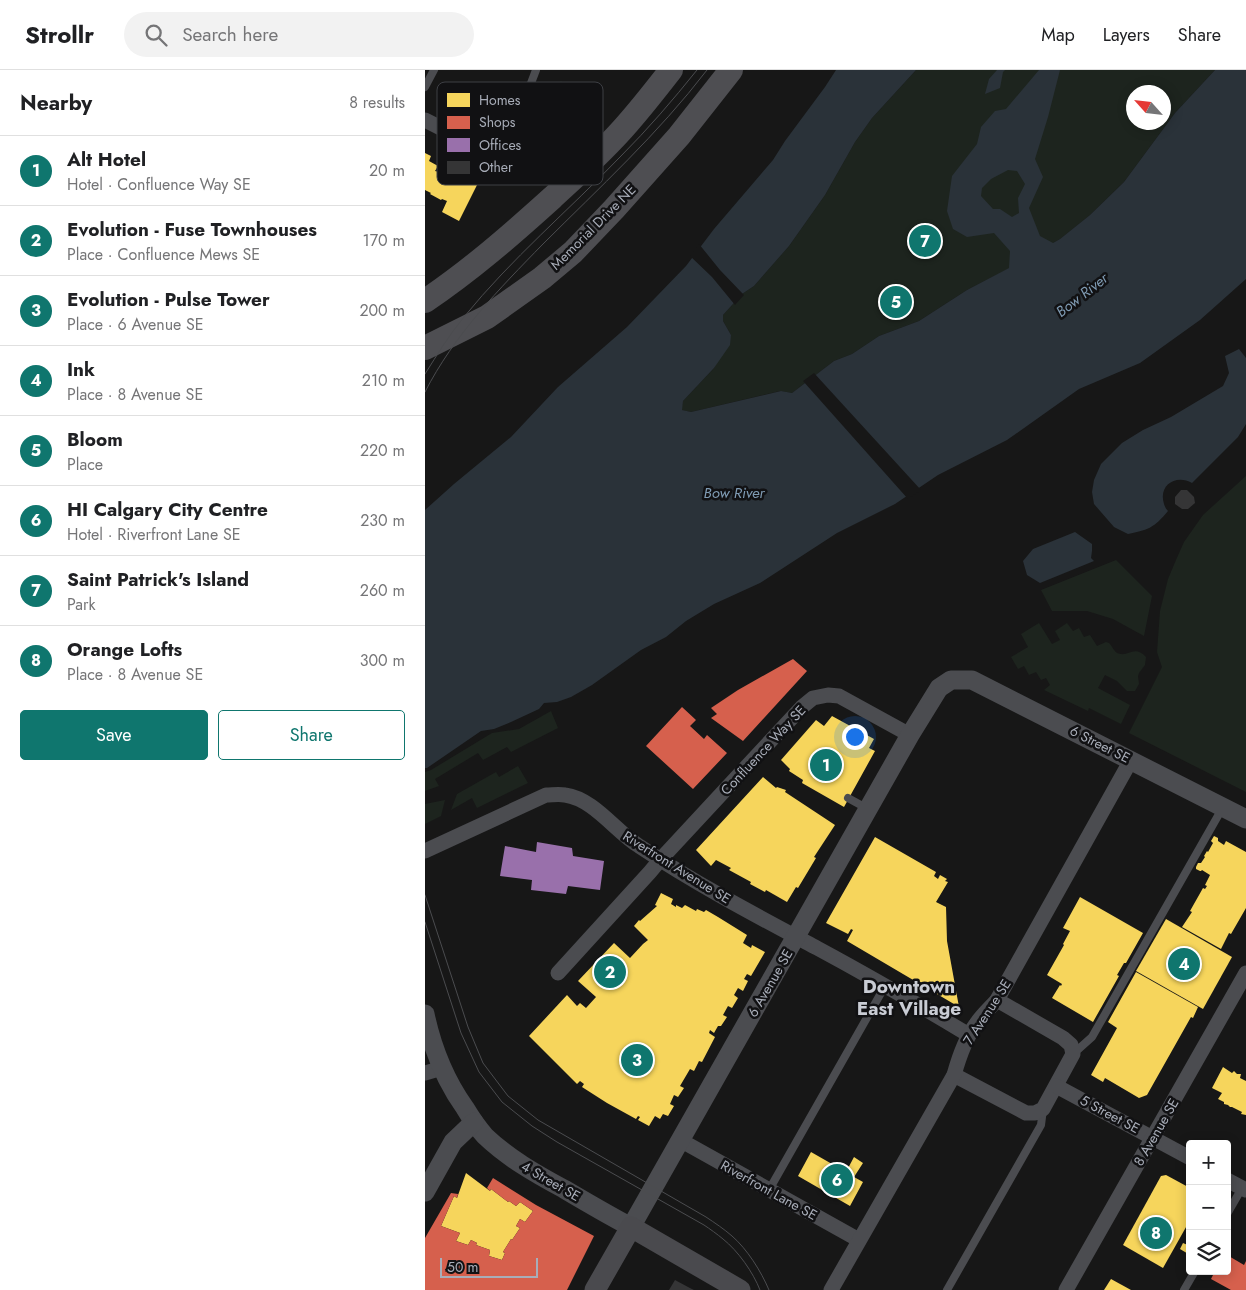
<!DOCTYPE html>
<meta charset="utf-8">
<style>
:root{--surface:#fff;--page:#f2f2f2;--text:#202124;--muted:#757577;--line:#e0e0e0;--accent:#0f766e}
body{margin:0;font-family:Jost,sans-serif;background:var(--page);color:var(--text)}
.controls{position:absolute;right:15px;bottom:15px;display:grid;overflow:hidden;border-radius:5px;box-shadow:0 2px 12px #0003}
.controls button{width:45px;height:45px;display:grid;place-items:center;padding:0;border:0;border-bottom:1px solid var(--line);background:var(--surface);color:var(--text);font:25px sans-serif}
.compass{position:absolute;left:701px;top:15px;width:45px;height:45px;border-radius:50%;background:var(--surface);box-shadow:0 2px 12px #0003;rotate:297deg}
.scale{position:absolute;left:15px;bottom:12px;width:98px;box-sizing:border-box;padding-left:5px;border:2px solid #a8adb8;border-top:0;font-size:14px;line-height:18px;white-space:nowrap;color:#a8adb8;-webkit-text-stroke:4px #111113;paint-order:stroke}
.you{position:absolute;left:429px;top:666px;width:18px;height:18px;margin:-12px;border:4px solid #fff;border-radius:50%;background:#1a73e8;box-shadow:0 0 0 8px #1a73e833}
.badge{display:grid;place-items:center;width:32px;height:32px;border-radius:50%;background:var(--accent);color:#fff;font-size:16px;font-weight:700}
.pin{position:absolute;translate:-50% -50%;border:2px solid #fff;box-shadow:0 1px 5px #0006}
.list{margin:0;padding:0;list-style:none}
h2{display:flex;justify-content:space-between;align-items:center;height:65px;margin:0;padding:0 20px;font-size:21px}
h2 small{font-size:16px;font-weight:400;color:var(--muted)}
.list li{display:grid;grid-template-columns:32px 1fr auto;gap:15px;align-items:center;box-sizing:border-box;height:70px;padding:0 20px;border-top:1px solid var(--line)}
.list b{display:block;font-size:19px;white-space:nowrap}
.list p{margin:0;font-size:16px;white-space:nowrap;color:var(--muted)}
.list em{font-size:16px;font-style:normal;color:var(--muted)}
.actions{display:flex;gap:10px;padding:15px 20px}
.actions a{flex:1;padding:11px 0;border:1px solid var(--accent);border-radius:5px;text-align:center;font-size:18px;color:var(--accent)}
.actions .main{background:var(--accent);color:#fff}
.icon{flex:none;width:28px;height:28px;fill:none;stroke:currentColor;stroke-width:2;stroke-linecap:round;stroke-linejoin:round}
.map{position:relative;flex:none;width:821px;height:1220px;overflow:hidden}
header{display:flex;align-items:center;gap:30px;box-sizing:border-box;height:70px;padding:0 25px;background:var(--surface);border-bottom:1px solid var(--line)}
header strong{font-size:24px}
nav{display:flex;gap:28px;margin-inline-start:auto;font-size:18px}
.search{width:350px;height:45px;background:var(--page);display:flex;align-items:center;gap:12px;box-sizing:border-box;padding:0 18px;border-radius:28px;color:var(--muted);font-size:19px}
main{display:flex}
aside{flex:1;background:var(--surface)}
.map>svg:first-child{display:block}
.green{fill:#1d241e;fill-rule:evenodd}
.water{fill:#2a3239;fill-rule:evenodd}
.pier{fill:#171717}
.homes{fill:#f6d55c}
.shops{fill:#d6604d}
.offices{fill:#9970ab}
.building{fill:#353536}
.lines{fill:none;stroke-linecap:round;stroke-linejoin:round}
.service{stroke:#4b4c50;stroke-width:8}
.minor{stroke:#4b4c50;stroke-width:15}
.tertiary{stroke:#4b4c50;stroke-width:19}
.secondary{stroke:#4a4a4e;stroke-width:21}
.trunk{stroke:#4e4e52;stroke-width:24}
.tram{stroke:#4b4c4f;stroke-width:1}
.labels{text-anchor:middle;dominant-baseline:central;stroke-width:5;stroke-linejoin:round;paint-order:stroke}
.street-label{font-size:14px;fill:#a8adb8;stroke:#111113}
.water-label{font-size:15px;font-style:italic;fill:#7f9bb3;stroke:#111113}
.district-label{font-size:19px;font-weight:bold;fill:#c9ccd4;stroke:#111113}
.key{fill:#111113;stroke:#3e4045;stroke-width:1}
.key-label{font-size:14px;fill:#a8adb8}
</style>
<header>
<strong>Strollr</strong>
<div class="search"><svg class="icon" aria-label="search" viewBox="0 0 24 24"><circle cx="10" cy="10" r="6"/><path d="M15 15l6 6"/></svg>Search here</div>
<nav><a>Map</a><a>Layers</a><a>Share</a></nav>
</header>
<main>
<aside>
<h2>Nearby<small>8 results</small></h2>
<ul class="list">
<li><span class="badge">1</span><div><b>Alt Hotel</b><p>Hotel · Confluence Way SE</p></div><em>20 m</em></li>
<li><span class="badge">2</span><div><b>Evolution - Fuse Townhouses</b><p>Place · Confluence Mews SE</p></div><em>170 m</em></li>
<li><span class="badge">3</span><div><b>Evolution - Pulse Tower</b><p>Place · 6 Avenue SE</p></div><em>200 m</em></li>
<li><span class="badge">4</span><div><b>Ink</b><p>Place · 8 Avenue SE</p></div><em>210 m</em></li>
<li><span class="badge">5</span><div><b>Bloom</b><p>Place</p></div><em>220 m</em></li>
<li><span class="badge">6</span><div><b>HI Calgary City Centre</b><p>Hotel · Riverfront Lane SE</p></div><em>230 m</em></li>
<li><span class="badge">7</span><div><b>Saint Patrick's Island</b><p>Park</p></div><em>260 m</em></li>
<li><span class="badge">8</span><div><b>Orange Lofts</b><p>Place · 8 Avenue SE</p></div><em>300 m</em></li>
</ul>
<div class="actions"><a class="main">Save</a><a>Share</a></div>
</aside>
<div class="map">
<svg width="821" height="1220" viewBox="0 0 821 1220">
<rect width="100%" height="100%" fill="#171717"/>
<g class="green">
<path d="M491,0H790L750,43L699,112L665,145L635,169L585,198L542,220L494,251L454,266L427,284L409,291L367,323L355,321L266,342L256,340L258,331L289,298L306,265L298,251V245L317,224L329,216L364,176L400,125L430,72L447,48ZM708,22H738V52H708Z"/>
<path d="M136,11L153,28L140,41L123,25Z"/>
<path d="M821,406V722L704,663L737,597L732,582L735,541L743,509L751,490L759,472L778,445Z"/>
<path d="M691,490L727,526L719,566L688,549L662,541H627L616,520Z"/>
<path d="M614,553L627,574L635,570L630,561L642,553L648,561L654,558L659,567L665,565L672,576L681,572L684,573C687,576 689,581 692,583C703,588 709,574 721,587L720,595L714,603L713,606L714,614L710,621H702L692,611L680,605L673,618L705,635L696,654L664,638L663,641L619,620L625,615L621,608L616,610L611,602L604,605L599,596L593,599L586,587L603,577L596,564Z"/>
<path d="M126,641L133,658L86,682L82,677L58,690L53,683L10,709L14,716L0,721V702L6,700L67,663L94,659Z"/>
<path d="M93,696L103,713L52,738L47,728L26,740L32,724L71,702L74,707Z"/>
<path d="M20,730L16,746L0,754V734Z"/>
</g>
<g class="water">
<path d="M411,0H491L447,48L430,72L400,125L364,176L329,216L317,224L298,245V251L306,265L305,275L289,298L258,331L257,340L266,342L356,321L367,323L409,291L427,284L454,266L494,251L542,220L584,198L585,181L569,163L542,167L528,159L522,141L527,106L552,74L556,57L570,41L581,39L614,0H635L623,47L610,89L618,107L604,138L615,166L628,173L635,169L665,145L699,112L750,43L790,0H821V209L775,250L715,293L654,319L582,370L513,405L470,434L412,463L335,513L289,534L261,551L241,567L216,580L167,615L146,627L132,632L119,633L114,639L86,652L69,659L56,661L2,698H0V440L29,414L86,367L133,317L202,257L261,196L289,159L348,90L360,71L400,17ZM583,100L592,101L600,114L593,128L594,143L587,147L575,139H568L556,126L557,118L566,109Z"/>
<path d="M572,0H580L578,2L575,18L560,24L564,9Z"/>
<path d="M814,279L821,288V354L813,367L767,413C751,404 733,415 739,434C740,437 741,439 743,441C729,458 723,460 703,464L689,457L669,434L667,422L669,410L676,394L697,373L718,360L746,347L798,316L804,303L800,286Z"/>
<path d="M650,462L667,474V481L666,488L669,491L615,513L602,505L598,491L608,479Z"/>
</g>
<g class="pier">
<path d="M274,174L295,200L319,225L310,235L287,207L265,186Z"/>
<path d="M389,303L496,420L483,429L378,311Z"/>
</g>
<g class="homes">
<path d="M0,83L6,86L4,91L13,96L10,101L14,102L17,97L31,105L29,110L32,112L35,107L52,115L34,151L17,142L22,131L17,129L16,130L5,124L6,123L0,120Z"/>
<path d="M407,646L449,669L444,678L450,681L419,737L377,713L378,710L364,701L365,699L356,690L391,650L399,656Z"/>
<path d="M338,707L351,718L352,717L361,720L360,722L410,755L389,787L391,788L373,818L371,817L362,832L341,820L340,822L325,814L326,812L304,800L306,798L291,790L286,796L271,780Z"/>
<path d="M789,766L793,768V771L799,775L801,771L821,782V838L806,864L804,863L796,879L757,857L767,842L765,841L778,818L780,819L782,816L780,815L785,805L777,800L776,801H775L771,799V797L773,793H776L780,787L779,786L782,781L783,782L788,773L786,771Z"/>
<path d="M450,767L511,802L509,806L513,809L515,805L522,809L520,811L523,812L511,832L521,837L522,871L534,937L422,871L428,860L426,859L423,864L401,853Z"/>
<path d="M236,823L248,829L246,834L251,837V835L257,838L260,835L271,841L272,839L279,842L281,840L293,847L322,865L318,873L326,878L327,875L340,882L326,906L322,904L319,909L323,911L318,921L313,918L309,925L313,928L307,938L303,936L298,945L302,947L296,956H293L289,963L285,960L284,963L290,967L277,992L274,991L269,1001L265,999L255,1016L259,1018L253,1027L249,1025L245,1034L249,1036L243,1046L238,1044L235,1049L230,1046L224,1056L213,1050L215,1047L213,1046L211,1049L182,1033L157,1017L159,1014L155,1011L152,1014L104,966L142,925L152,936L155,933L161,938L171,927L153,911L189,873L205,888L218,874L223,870L209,856L214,850L215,851L232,836L230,835Z"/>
<path d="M655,827L718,863L701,893H699L692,905L694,906L668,952L627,928L635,915L636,916L637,914L622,905L639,875L638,874L645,861L638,858Z"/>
<path d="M741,849L807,887L778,939L711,901Z"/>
<path d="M711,902L773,937L768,948L766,947L722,1025L714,1028L680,1008L678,1012L666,1005L692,958L683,952Z"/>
<path d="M798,997L807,1003L809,1001L812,1004H816L815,1008L821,1011V1045L816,1044L817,1042L807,1037H805L803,1035L799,1034V1032L793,1029L797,1023L787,1018Z"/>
<path d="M386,1082L421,1102L429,1087L438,1093L429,1107L438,1112L425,1136L373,1106Z"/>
<path d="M41,1103L65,1121L66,1119L83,1132L84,1131L91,1136L95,1132L108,1141L100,1152L95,1149L91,1156L95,1158L87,1170L86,1169L78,1182L80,1183L77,1190L64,1186L65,1180L51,1175L52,1173L46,1170L43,1175L31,1171L35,1163L16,1156L29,1126L32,1128Z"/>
<path d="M741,1105L765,1118V1150L738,1198L698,1175L736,1106Z"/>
<path d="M758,1173L765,1176V1185L755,1179Z"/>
<path d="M686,1209L706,1220H679Z"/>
</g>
<g class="shops">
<path d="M368,589L382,601L318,671L286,648L292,644L286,638L313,620Z"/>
<path d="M257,637L271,650L265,656L279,669L282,665L302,683L268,719L221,676Z"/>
<path d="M68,1108L111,1135L169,1166L142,1220H0V1168L26,1123L33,1124L32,1128L29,1126L16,1156L35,1163L31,1171L43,1175L46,1170L52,1173L51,1175L65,1180L64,1186L77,1190L80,1183L78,1182L86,1169L87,1170L95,1158L91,1156L95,1149L100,1152L108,1141L95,1132L91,1136L84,1131L83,1132L66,1119L65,1121L62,1118Z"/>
<path d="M802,1185L819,1195L821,1191V1220H806L786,1209L790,1201H802Z"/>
</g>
<path class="offices" d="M112,772L147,778L148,786L179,791L175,820L143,816L141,824L106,820L107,810L75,806L80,776L111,782Z"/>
<g class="building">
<path d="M756,420H762L769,427L770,433L763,439H757L750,434V427Z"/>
<path d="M250,1210L263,1217L269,1220H244Z"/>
</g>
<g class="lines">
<g class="service">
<path d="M0,17L9,0"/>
<path d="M75,88L93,47L111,0"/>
<path d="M423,728L443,739"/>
<path d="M648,984L667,967L798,737"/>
<path d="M344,1120L460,916"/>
<path d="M802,1144L817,1118"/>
<path d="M522,1220L616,1055L618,1039"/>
<path d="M759,1220L770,1201"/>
</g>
<g class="minor">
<path d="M0,50L85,93"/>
<path d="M0,781L121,725C127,725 134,724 140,725C169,729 190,761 214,776C271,814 332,846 392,878C444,906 494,935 544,965"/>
<path d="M133,903L225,802L235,790L377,637L388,628L403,625L414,626L485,665"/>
<path d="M0,1003L17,998"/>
<path d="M529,1005L601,1043H610L618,1039L648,984L646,975L638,968L572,930"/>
<path d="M631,1016L765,1088"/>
<path d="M255,1070L434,1170"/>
<path d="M802,1110L821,1120"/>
<path d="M406,1220L529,1005C534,987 540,969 551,954C557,945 565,938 572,930L706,690"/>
<path d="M641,1220L821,903"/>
</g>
<g class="tertiary">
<path d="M0,944C7,977 20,1010 40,1038C46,1048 52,1057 60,1066C83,1088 111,1104 139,1119C161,1132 183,1145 206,1157L485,665L514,618L526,610H547L821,749"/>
<path d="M0,1122L28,1072L49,1052"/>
</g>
<path class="secondary" d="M170,1220L206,1157L315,1220"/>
<g class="trunk">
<path d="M0,231C46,200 86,165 127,128C153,104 180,80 203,53C218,36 232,18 246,0"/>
<path d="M0,278L62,247L117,208L148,182L189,139L254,66L306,0"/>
</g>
<g class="tram">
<path d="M0,304C12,285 24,265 39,247C86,189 144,140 196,86C223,59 248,30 272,0"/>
<path d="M0,322C29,265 74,219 118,174C174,118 233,64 282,0"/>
<path d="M0,825L43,957L58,993L83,1026L113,1050L281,1147C290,1153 299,1159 307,1166C322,1179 336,1201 344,1220"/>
<path d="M0,852L36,963L54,1002L77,1032L107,1056L132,1072L279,1155C285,1159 292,1164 298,1169C313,1181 328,1202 335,1220"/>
</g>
</g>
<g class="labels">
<g class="street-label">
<text transform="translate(168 157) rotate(-45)">Memorial Drive NE</text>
<text transform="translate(675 674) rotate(27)">6 Street SE</text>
<text transform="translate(338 680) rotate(-47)">Confluence Way SE</text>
<text transform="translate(252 797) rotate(32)">Riverfront Avenue SE</text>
<text transform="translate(345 913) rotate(-60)">6 Avenue SE</text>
<text transform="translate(562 942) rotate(-57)">7 Avenue SE</text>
<text transform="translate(685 1044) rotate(28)">5 Street SE</text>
<text transform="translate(731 1062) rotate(-60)">8 Avenue SE</text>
<text transform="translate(126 1111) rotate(30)">4 Street SE</text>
<text transform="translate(344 1120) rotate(29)">Riverfront Lane SE</text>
</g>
<g class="water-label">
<text transform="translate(657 225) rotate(-38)">Bow River</text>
<text x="309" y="423">Bow River</text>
</g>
<g class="district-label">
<text x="484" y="916">Downtown<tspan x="484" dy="22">East Village</tspan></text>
</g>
</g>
<rect x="12" y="12" width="166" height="103" rx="8" class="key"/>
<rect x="22" y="23" width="23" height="14" fill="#f6d55c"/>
<rect x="22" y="46" width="23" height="13" fill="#d6604d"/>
<rect x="22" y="68" width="23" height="14" fill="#9970ab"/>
<rect x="22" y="91" width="23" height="13" fill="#353536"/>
<g class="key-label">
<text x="54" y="35">Homes</text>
<text x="54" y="57">Shops</text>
<text x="54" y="80">Offices</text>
<text x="54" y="102">Other</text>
</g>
</svg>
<div class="controls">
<button>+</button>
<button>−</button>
<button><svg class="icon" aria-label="layers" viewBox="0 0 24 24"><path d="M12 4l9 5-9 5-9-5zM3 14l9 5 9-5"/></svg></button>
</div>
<svg class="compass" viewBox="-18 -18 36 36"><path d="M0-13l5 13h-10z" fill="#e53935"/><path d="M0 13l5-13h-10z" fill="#757577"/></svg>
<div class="scale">50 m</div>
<div class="you"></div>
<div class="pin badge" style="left:401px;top:695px">1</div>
<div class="pin badge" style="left:185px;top:902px">2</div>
<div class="pin badge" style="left:212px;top:990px">3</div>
<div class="pin badge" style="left:759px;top:894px">4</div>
<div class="pin badge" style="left:471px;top:232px">5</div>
<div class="pin badge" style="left:412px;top:1110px">6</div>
<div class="pin badge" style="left:500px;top:171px">7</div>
<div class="pin badge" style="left:731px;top:1163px">8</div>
</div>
</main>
